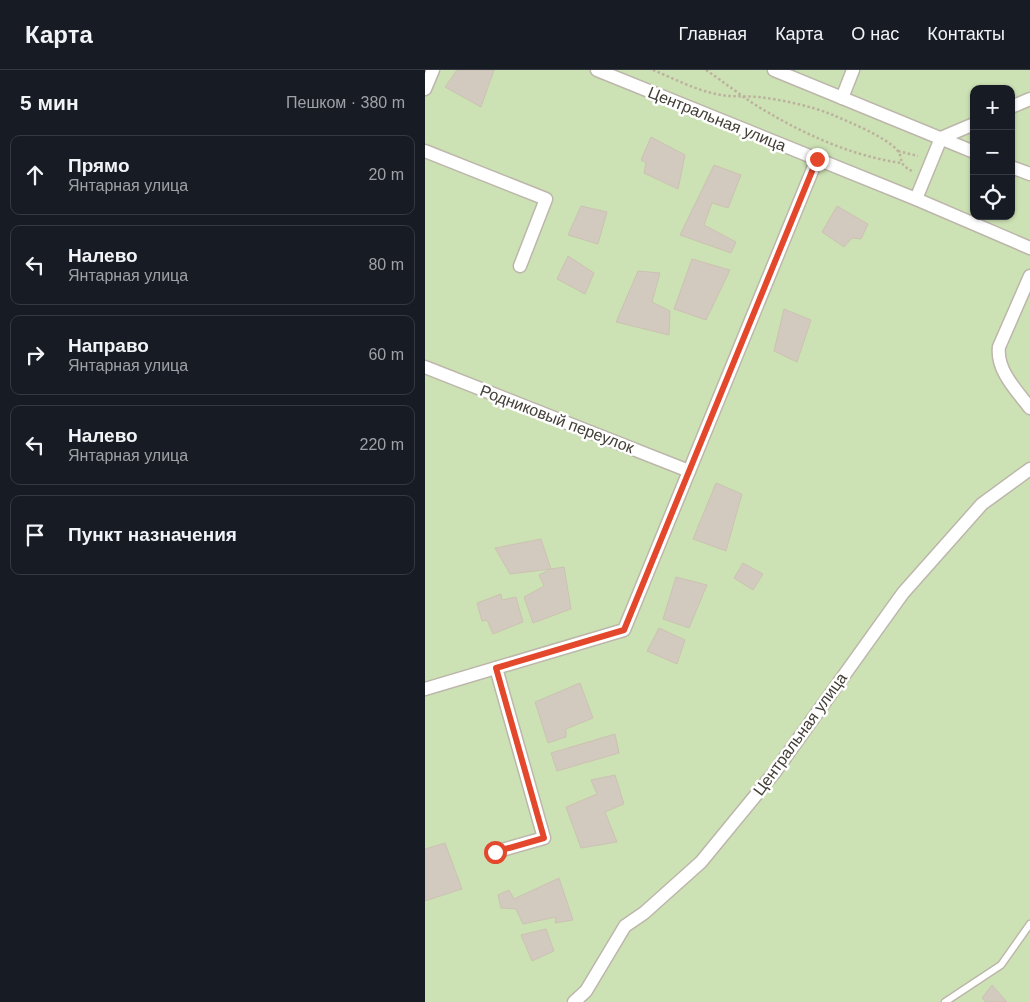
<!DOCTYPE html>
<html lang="ru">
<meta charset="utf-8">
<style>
:root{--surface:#171b24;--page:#242831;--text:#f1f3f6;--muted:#9ea1a6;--line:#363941}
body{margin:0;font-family:Helvetica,sans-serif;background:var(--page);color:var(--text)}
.controls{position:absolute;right:15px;top:15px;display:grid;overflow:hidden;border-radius:10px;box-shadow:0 1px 4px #0004}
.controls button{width:45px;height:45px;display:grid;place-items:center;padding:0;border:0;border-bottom:1px solid var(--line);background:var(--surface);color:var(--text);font:25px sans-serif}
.stop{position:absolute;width:15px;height:15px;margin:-11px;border:4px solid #e3482d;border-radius:50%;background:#fff}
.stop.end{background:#e3482d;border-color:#fff;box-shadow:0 1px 5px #0008}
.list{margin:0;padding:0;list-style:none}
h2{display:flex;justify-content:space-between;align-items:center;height:65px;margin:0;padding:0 20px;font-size:21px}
h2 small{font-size:16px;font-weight:400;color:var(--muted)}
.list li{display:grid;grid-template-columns:32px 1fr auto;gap:15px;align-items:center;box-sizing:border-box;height:80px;margin:0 10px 10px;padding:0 10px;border:1px solid var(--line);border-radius:10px}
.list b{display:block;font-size:19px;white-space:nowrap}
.list p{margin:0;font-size:16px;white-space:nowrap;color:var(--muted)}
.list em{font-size:16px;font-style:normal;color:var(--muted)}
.icon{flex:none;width:28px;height:28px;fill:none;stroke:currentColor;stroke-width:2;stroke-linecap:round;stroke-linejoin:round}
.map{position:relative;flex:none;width:605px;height:932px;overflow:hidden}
header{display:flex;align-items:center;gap:30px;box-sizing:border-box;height:70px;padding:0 25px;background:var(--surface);border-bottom:1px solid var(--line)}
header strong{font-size:24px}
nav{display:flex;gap:28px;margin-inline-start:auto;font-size:18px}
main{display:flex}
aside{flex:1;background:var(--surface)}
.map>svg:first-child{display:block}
.green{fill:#cde2b4;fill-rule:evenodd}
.building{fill:#d2cabe;stroke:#ccc2b2}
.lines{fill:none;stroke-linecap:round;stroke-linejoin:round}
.lane-casing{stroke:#bcb6ab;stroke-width:9}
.street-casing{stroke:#bcb6ab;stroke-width:15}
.path{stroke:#bcb19d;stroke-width:2.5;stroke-dasharray:2.5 2.5;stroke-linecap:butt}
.lane{stroke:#fff;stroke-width:6}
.street{stroke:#fff;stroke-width:12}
.route{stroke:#e3482d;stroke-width:6}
.labels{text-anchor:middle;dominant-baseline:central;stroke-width:5;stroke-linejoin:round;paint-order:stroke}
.street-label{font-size:16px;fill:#443f37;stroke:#fff}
</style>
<header>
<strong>Карта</strong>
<nav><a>Главная</a><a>Карта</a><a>О нас</a><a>Контакты</a></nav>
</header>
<main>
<aside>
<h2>5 мин<small>Пешком · 380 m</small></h2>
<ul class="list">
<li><svg class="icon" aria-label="ahead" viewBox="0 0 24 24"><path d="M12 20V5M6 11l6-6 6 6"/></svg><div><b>Прямо</b><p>Янтарная улица</p></div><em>20 m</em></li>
<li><svg class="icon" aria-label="left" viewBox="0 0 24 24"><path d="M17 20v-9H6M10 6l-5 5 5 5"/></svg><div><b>Налево</b><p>Янтарная улица</p></div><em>80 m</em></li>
<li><svg class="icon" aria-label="right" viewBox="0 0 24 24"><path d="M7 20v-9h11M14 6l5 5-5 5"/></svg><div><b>Направо</b><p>Янтарная улица</p></div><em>60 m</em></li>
<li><svg class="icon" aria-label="left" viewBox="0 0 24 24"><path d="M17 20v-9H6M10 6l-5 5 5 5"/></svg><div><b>Налево</b><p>Янтарная улица</p></div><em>220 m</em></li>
<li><svg class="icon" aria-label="arrive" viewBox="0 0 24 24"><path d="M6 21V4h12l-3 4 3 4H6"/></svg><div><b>Пункт назначения</b></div></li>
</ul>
</aside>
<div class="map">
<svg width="605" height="932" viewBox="0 0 605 932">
<rect width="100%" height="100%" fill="#f2eee7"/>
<path class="green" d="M0,0H605V932H0ZM549,19H586V146H549Z"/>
<g class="building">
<path d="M32,0H69L56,37L20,17Z"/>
<path d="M226,67L260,85L253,119L219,103L221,93L216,90Z"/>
<path d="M289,95L316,105L303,138L287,133L279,155L311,172L306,183L255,165Z"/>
<path d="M156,136L182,142L173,174L143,165Z"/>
<path d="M412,136L443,154L436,169L427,168L419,177L397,162Z"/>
<path d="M143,186L169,203L160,224L132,209Z"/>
<path d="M267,189L305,200L281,250L249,239Z"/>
<path d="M213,201L235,203L227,232L245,241L244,265L191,252Z"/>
<path d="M359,239L386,250L372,292L349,281Z"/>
<path d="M291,413L317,424L301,481L268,469Z"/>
<path d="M116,469L126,499L85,504L70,478Z"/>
<path d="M318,493L338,504L328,520L309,508Z"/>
<path d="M139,497L146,539L108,553L99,527L119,516L114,505L126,499Z"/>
<path d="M251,507L282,515L264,558L238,549Z"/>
<path d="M76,524L77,530L91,527L98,552L68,564L62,550L57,551L52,533Z"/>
<path d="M234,558L260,570L252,594L222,581Z"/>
<path d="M155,613L168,648L141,659V667L123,673L110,632Z"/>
<path d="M190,664L194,683L132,701L126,683Z"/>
<path d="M190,705L199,734L180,742L192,772L156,778L141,737L172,724L166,710Z"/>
<path d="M20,773L37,819L0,831V779Z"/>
<path d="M134,808L148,850L130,853L131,847L98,854L91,839L76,838L73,825L84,820L89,829Z"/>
<path d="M121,859L129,881L107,891L96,865Z"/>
<path d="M567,915L582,932H561L557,928Z"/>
</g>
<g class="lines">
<defs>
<path id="lane" d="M520,932L576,895L605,854"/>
<g id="street">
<path d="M172,0L491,129L605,178"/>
<path d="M349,0L549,82"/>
<path d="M0,19L8,0"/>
<path d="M417,28L428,0"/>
<path d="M586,37L605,29"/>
<path d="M0,81L121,129L95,196"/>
<path d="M586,97L605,104"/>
<path d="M491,129L516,68L549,54"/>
<path d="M605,206L574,277C571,300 592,321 605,338"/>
<path d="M0,297L264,401"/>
<path d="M0,619L199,560L392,89"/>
<path d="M70,782L119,768L71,598"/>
<path d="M149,932L161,921L200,856L219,843L276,792L349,703L478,523L557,434L605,399"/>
</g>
</defs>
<use href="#lane" class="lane-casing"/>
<use href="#street" class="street-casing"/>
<g class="path">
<path d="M228,0C250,9 272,21 296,25C308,27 321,26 334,27C358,30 386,36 408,45C424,52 461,67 472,80C480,89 470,93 489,102"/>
<path d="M281,0C302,14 322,31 344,43C385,67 429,86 476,93"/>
<path d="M473,81L493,86"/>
</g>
<use href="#lane" class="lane"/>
<use href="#street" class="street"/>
</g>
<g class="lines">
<path class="route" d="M70,782L119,768L71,598L199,560L392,89"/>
</g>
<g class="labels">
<g class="street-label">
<text transform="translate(292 49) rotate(22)">Центральная улица</text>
<text transform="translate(132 349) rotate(21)">Родниковый переулок</text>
<text transform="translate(375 664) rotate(-54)">Центральная улица</text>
</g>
</g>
</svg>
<div class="controls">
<button>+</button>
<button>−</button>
<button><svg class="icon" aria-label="locate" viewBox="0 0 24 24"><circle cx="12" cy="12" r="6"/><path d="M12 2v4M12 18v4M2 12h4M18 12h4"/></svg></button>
</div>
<div class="stop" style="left:70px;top:782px"></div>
<div class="stop end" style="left:392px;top:89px"></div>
</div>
</main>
